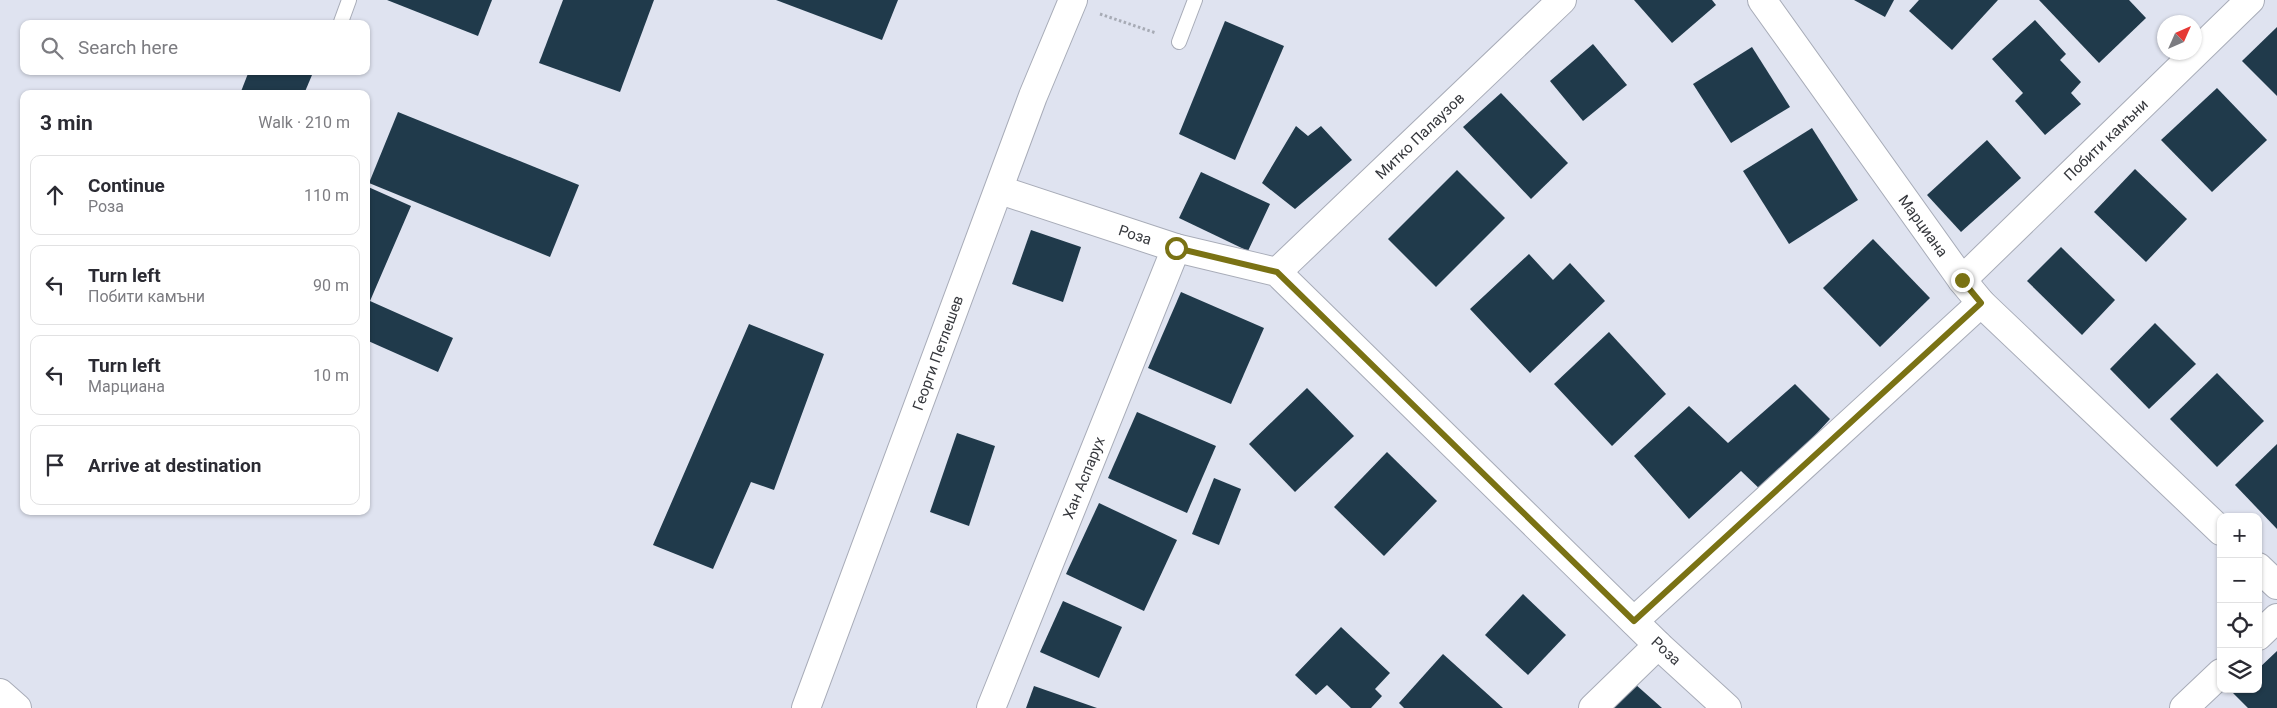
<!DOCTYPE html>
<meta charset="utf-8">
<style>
:root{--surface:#fff;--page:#f7f7f7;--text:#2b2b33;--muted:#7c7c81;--line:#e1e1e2}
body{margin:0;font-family:Roboto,sans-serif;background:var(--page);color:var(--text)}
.controls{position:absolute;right:15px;bottom:15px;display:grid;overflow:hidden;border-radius:10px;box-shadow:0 1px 4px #0004}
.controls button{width:45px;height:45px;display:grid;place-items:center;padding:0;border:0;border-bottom:1px solid var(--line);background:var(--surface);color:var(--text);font:25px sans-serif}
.compass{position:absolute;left:2157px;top:15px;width:45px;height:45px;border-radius:50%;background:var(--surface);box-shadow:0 1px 4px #0004;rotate:45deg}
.stop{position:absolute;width:15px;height:15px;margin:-11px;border:4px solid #7a7214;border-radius:50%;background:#fff}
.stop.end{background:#7a7214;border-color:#fff;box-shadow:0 1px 5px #0008}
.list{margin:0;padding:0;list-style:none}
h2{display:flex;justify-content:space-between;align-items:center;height:65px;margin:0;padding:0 20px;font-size:21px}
h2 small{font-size:16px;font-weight:400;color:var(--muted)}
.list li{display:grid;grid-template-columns:32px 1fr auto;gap:15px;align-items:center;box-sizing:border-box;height:80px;margin:0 10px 10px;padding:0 10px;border:1px solid var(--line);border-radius:10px}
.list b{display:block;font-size:19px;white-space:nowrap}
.list p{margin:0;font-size:16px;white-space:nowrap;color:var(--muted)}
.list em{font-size:16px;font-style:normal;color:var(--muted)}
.icon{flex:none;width:28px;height:28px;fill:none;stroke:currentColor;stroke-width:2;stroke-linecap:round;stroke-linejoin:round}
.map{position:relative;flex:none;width:2277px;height:708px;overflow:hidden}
.search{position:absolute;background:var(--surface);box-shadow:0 1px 4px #0004;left:20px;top:20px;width:350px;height:55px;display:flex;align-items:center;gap:12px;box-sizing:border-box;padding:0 18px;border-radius:10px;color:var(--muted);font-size:19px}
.panel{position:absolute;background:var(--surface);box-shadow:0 1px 4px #0004;left:20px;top:90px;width:350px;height:425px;border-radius:10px}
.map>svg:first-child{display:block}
.building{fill:#203a4b}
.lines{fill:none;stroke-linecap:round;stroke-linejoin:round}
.lane-casing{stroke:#a8acb8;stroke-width:16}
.street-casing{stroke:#a8acb8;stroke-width:30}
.secondary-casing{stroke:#a8acb8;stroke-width:30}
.path{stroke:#a7abb5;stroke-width:3;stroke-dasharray:2.5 2.5;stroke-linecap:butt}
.lane{stroke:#fff;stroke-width:14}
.street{stroke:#fff;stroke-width:28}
.secondary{stroke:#fff;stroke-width:28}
.route{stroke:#7a7214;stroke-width:6}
.labels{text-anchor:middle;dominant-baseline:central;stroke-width:5;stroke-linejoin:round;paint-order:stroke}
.street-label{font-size:15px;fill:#36383d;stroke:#fff}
</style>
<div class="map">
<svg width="2277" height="708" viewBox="0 0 2277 708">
<rect width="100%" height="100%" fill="#dfe3f0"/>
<g class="building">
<path d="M387,0H492L478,36Z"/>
<path d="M563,0H654L620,92L539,63Z"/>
<path d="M776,0H898L882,40Z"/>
<path d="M1634,0H1712L1716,5L1672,43Z"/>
<path d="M1854,0H1894L1885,17Z"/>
<path d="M1919,0H1998L1952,50L1909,11Z"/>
<path d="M2039,0H2129L2146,18L2099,63Z"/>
<path d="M2035,20L2066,54L2060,60L2081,82L2071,93L2081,104L2045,135L2015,101L2023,93L1992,59Z"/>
<path d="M1225,21L1284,46L1235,160L1179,134Z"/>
<path d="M2277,27V96L2242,61Z"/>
<path d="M1593,44L1627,85L1583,121L1550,81Z"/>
<path d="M1752,47L1790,107L1731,143L1693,84Z"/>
<path d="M249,71H304L312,75L304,94H240Z"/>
<path d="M2217,88L2267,140L2212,192L2161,140Z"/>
<path d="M1501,93L1568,163L1531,199L1463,127Z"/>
<path d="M398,112L579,185L550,257L369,183Z"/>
<path d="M1296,126L1308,136L1321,126L1352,160L1295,209L1262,183Z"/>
<path d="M1812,128L1858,200L1789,244L1743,171Z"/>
<path d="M1987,140L2021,178L1961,232L1927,195Z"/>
<path d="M2135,169L2187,219L2146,262L2094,212Z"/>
<path d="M1457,170L1505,218L1436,287L1388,239Z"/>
<path d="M1201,172L1270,204L1248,251L1179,218Z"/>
<path d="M366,186L411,206L370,301L453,338L438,372L366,340Z"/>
<path d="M1031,230L1081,247L1063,302L1012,284Z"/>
<path d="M1873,239L1930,298L1880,347L1823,288Z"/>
<path d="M2061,247L2115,300L2082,335L2027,281Z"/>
<path d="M1529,254L1553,280L1570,263L1605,301L1530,373L1470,309Z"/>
<path d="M1181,292L1264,328L1231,404L1148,368Z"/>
<path d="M2155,323L2196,364L2149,409L2110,369Z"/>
<path d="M749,324L824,354L774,490L751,482L713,569L653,545Z"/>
<path d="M1609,332L1666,394L1612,446L1554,384Z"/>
<path d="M2217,373L2264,421L2217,467L2170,419Z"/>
<path d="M1795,384L1830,419L1763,492L1741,471L1689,519L1634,456L1689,406L1728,443Z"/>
<path d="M1307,388L1354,436L1295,492L1249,444Z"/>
<path d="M1137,412L1216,446L1187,513L1108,478Z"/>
<path d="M957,433L995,446L969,526L930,512Z"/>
<path d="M2277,444V529L2235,485Z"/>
<path d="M1387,452L1437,501L1384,556L1334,507Z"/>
<path d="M1214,478L1241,489L1219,545L1192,534Z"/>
<path d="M1099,503L1177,540L1144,611L1066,574Z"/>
<path d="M1523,594L1566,635L1528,675L1485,635Z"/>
<path d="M1063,601L1122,627L1099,678L1040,652Z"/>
<path d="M1341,627L1390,673L1375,689L1382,696L1371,708H1351L1327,685L1316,695L1295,675Z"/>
<path d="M2277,651V708H2248L2233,693L2237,689H2258V669Z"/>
<path d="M1443,654L1503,708H1404L1399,703Z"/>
<path d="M1635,684L1662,708H1613Z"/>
<path d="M1034,686L1097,708H1026Z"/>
</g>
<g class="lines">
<defs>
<g id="lane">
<path d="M341,22L349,0"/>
<path d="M1179,42L1195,0"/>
</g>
<g id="street">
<path d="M1762,0L1962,280L1981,303L2221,531"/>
<path d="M1000,190L1176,248L1277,272L1658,645L1727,708"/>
<path d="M1277,272L1562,0"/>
<path d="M1962,280L2250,0"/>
<path d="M2258,567L2277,585"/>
<path d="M1634,621L1981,303"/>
<path d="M2258,636L2277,618"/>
<path d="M0,693L17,708"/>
<path d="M991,708L1176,248"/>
<path d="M1593,708L1658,645"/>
<path d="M2184,708L2221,673"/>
</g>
<path id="secondary" d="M806,708L1033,96L1073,0"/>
</defs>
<use href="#lane" class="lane-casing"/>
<use href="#street" class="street-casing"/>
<use href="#secondary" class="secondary-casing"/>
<path class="path" d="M1100,14L1156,33"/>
<use href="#lane" class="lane"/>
<use href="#street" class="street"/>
<use href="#secondary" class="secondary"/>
</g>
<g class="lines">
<path class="route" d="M1176,248L1277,272L1634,621L1981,303L1962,280"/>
</g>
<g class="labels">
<g class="street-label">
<text transform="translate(1420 136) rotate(-44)">Митко Палаузов</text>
<text transform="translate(2106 140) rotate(-44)">Побити камъни</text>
<text transform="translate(1923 226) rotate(54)">Марциана</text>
<text transform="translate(1135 235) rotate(18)">Роза</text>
<text transform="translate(938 353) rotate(-70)">Георги Петлешев</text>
<text transform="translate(1084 478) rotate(-68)">Хан Аспарух</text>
<text transform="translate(1666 651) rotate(43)">Роза</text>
</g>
</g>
</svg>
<div class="controls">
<button>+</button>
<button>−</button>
<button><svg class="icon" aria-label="locate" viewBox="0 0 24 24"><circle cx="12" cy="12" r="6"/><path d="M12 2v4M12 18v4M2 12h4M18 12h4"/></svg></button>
<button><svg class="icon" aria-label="layers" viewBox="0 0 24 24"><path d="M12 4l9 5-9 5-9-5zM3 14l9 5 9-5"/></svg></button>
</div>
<svg class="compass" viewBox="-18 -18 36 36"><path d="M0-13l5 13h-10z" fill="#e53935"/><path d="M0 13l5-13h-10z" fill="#7c7c81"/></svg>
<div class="stop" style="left:1176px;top:248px"></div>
<div class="stop end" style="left:1962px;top:280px"></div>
<div class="search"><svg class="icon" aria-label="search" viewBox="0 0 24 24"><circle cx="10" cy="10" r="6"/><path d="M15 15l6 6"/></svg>Search here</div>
<section class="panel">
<h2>3 min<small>Walk · 210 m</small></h2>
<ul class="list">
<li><svg class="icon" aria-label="ahead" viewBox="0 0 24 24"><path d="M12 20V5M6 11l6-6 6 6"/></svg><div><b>Continue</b><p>Роза</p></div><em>110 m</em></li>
<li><svg class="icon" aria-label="left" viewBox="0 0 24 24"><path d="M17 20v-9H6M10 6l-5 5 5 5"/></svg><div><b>Turn left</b><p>Побити камъни</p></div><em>90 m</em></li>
<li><svg class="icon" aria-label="left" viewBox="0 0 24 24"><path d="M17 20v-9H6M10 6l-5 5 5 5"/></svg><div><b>Turn left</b><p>Марциана</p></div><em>10 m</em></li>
<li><svg class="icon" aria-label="arrive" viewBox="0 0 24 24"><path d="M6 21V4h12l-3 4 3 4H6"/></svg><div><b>Arrive at destination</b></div></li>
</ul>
</section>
</div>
